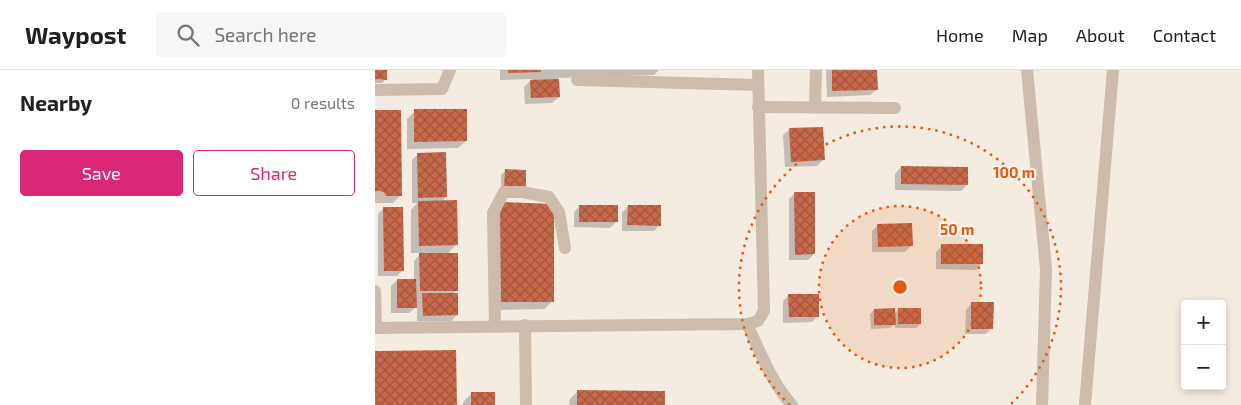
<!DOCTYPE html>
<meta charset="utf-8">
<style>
:root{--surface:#fff;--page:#f6f6f6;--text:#202124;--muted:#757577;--line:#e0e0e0;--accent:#db2777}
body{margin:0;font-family:"Exo 2",sans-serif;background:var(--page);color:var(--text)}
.controls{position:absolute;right:15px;bottom:15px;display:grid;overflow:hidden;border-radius:5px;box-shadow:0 2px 8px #0003}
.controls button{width:45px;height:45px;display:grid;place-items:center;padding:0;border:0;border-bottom:1px solid var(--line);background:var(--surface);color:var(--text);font:25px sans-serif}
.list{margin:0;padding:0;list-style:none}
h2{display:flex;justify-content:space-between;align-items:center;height:65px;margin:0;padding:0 20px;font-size:21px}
h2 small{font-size:16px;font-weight:400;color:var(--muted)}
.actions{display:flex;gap:10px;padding:15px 20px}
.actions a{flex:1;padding:11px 0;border:1px solid var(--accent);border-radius:5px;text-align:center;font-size:18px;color:var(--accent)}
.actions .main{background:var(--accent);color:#fff}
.icon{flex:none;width:28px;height:28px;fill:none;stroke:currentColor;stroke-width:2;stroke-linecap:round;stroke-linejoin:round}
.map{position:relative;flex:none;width:866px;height:335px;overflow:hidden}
header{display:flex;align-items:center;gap:30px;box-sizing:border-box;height:70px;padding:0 25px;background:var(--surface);border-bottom:1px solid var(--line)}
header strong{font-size:24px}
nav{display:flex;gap:28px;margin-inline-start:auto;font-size:18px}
.search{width:350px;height:45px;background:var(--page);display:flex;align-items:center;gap:12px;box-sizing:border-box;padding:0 18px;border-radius:5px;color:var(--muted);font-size:19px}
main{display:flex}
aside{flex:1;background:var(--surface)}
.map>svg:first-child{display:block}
.shadow{fill:#0003}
.building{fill:url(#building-cross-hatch)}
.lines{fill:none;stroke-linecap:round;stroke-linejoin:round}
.minor{stroke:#cdbbac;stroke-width:12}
.ring{fill:none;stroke:#e8590c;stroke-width:2.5;stroke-dasharray:2.5 5}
.centre{fill:#e8590c;stroke:#fbf5ee;stroke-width:2.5}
.ring-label{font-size:15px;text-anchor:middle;font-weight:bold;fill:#e8590c;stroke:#fbf5ee;stroke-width:4.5;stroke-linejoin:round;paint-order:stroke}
</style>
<header>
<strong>Waypost</strong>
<div class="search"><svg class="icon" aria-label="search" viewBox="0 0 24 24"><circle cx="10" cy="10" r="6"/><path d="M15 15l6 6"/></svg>Search here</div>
<nav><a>Home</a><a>Map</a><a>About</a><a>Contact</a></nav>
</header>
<main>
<aside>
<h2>Nearby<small>0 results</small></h2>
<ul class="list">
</ul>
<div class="actions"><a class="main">Save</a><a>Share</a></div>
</aside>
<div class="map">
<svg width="866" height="335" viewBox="0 0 866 335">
<defs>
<pattern id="building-cross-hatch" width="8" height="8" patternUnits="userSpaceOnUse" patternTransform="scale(1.25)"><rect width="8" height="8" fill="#c8694b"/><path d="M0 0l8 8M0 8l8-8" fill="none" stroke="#a4573f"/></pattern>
</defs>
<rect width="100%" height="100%" fill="#f4ebe1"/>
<g class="shadow">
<path d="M0,0H11V9L7,13H0Z"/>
<path d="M125,0H284L279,5L183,8L184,27L177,33L150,34L149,17L157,9L125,10Z"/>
<path d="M451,0H501L502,19L495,25L452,27Z"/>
<path d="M0,41L26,125L18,133H0Z"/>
<path d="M40,41L91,71L83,78L32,79V49Z"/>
<path d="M415,59L448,90L442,96L410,97L408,65Z"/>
<path d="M43,84L71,127L66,132L81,175L72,184L82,220L78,224L82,245L76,251H42V236L34,243H16V216L22,210H39V191L46,183H36V140L42,133H37V90Z"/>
<path d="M526,97L592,115L586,121L520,120V104Z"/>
<path d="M130,101H150L126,122V105Z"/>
<path d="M420,123L439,184L433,190H414V129Z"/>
<path d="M125,133L177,231L170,239L118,240L117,141Z"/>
<path d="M205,136L241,152L235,158L199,157V142Z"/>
<path d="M253,136L285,155L279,161H247V143Z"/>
<path d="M9,138L28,200L22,206H3V144Z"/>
<path d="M503,155L536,176L530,182H497V161Z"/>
<path d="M567,176L607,193L601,200L561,199V182Z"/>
<path d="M414,225L443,246L437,252L408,253V231Z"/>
<path d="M597,233L617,258L611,264H590L591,240Z"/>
<path d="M499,240L519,244L523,240L545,254L541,258H520V254L515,258L496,259L495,244Z"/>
<path d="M203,321L289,335H194L195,329Z"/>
<path d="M96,324L119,335H88V332Z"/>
</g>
<g class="building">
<path d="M0,0H12V10L0,9Z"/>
<path d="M133,0H166V2L133,3Z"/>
<path d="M457,0H502L503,20L457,21Z"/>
<path d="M184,9L185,27L156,28L155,10Z"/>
<path d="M39,39H92V71L39,72Z"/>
<path d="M0,40H26L27,126H0Z"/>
<path d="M448,57L450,90L416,92L414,58Z"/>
<path d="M71,82L72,127L43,128L42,83Z"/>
<path d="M526,96L593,97V115L526,114Z"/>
<path d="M130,99L151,100V119L129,118Z"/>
<path d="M419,122H440V184L420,185Z"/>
<path d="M82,130L83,175L44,176L43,131Z"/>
<path d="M125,132L179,134V232H126Z"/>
<rect x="204" y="135" width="39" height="17"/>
<path d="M253,135H286V156L252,155Z"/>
<path d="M8,137H28L29,201H9Z"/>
<path d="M537,153L538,176L503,177L502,154Z"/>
<rect x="566" y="174" width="42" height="20"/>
<path d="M44,183H83V221H45Z"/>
<path d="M22,209H41L42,238H22Z"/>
<path d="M47,223H83V245L48,246Z"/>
<path d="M413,224H444V247H414Z"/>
<path d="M596,232H619L618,259H596Z"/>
<path d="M520,238L521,255H499V239Z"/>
<rect x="523" y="238" width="23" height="16"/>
<path d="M81,280L82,335H0V281Z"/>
<path d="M202,320L290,321V335H202Z"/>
<rect x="96" y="322" width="24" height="13"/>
</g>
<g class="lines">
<g class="minor">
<path d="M652,0L671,199L667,335"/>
<path d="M202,10L383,15"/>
<path d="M0,20L67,19L75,0"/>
<path d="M383,37L520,38"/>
<path d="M440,37L441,0"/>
<path d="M0,127H5"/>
<path d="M0,221L1,258"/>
<path d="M372,254C385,281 396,312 417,335"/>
<path d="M150,255L151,335"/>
<path d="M120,256L118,143L129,122H147L174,127L184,142L190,178"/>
<path d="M0,258L372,254L383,251L389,241L383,0"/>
<path d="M710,335L738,0"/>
</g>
</g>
<circle cx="525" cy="217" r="81" fill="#e8590c" fill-opacity=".12"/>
<g class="ring">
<circle cx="525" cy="217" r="81"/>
<path d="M415 335A161 161 0 1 1 635 335"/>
</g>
<circle cx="525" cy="217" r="8" class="centre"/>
<g class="ring-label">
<text x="639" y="108">100 m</text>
<text x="582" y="165">50 m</text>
</g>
</svg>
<div class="controls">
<button>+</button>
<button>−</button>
</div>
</div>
</main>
